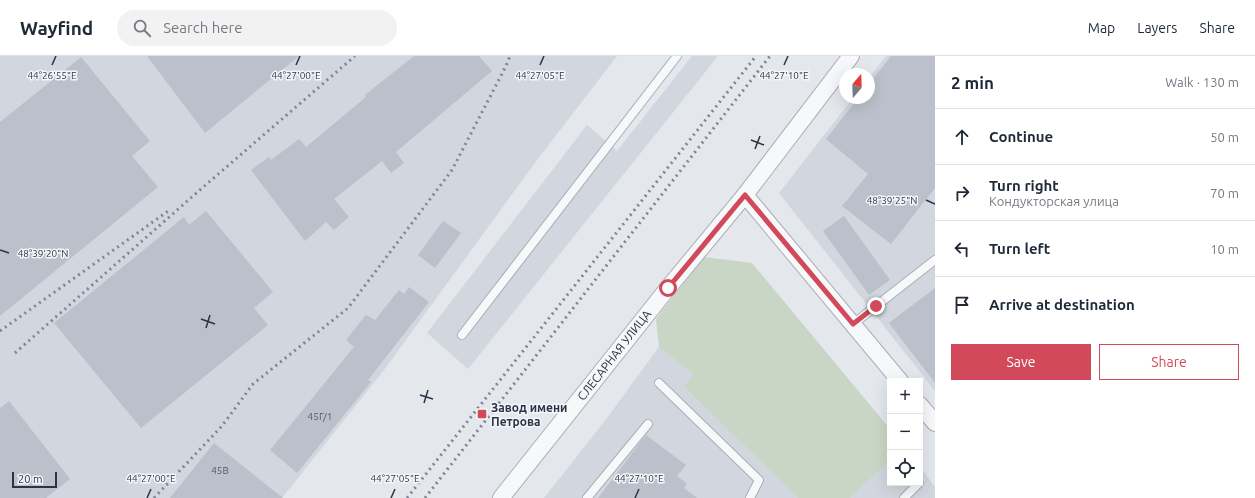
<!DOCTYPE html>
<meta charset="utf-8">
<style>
:root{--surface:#fff;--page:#f2f2f3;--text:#1f2937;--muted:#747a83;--line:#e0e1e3;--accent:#d1495b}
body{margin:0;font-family:Ubuntu,sans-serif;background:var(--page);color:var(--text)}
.controls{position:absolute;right:12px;bottom:12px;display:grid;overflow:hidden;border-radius:0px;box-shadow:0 4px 16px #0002}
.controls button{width:36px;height:36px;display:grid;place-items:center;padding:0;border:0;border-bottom:1px solid var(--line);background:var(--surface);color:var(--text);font:20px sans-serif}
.compass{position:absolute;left:839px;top:12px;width:36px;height:36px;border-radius:50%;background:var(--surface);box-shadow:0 4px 16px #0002;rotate:19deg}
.scale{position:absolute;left:12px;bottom:10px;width:45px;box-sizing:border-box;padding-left:4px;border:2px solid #2b3445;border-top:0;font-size:11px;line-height:14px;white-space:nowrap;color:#2b3445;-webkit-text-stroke:3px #f4f6f9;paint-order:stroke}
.stop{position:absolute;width:12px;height:12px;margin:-9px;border:3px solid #d1495b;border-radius:50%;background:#fff}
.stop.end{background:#d1495b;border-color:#fff;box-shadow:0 1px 4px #0008}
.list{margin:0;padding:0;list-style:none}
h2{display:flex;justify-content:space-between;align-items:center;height:52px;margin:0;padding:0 16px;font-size:17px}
h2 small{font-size:13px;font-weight:400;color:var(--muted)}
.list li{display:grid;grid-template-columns:26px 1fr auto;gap:12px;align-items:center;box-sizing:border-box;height:56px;padding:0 16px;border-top:1px solid var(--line)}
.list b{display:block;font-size:15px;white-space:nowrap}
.list p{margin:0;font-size:13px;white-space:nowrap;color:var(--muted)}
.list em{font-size:13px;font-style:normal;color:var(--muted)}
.actions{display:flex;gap:8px;padding:12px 16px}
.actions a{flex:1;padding:9px 0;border:1px solid var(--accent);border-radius:0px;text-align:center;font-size:14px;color:var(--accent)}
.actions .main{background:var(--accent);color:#fff}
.icon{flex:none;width:22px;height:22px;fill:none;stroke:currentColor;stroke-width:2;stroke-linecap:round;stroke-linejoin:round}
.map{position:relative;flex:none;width:935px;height:442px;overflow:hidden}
header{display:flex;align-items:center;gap:24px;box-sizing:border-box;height:56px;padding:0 20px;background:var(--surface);border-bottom:1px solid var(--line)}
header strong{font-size:19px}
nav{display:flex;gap:22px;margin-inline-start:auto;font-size:14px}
.search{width:280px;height:36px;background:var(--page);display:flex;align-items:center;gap:10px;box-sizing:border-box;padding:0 14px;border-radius:22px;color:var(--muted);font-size:15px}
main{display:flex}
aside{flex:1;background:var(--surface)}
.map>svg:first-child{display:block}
.built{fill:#d2d6de}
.green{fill:#c9d6c5}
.building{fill:#bbc0ca}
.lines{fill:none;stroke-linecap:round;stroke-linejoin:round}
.lane-casing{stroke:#a9aeb7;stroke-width:10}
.street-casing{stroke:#a9aeb7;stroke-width:18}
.lane{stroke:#f7f8fa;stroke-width:8}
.street{stroke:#f7f8fa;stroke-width:16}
.rail{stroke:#7d8696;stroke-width:3;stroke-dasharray:2 4;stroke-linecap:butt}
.route{stroke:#d1495b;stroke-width:5}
.ticks{fill:none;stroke:#2b3445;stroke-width:1.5}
.poi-dot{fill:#d1495b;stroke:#f4f6f9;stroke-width:1.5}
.labels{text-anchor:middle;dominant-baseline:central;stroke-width:3;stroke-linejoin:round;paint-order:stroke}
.number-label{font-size:10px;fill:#4f5766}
.street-label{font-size:12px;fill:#2b3445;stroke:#f4f6f9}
.poi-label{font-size:12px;font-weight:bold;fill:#2b3445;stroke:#f4f6f9;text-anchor:start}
.ticks-label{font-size:10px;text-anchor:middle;fill:#2b3445;stroke:#f4f6f9;stroke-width:3;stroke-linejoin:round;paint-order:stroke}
</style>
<header>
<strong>Wayfind</strong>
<div class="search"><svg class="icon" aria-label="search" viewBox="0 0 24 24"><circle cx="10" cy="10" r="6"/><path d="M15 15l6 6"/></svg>Search here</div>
<nav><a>Map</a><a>Layers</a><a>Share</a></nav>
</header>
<main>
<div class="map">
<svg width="935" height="442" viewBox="0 0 935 442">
<rect width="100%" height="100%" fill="#e4e7ec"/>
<g class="built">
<path d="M0,0H617L534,108L384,314L282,442H0Z"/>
<path d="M692,0H718L468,313L427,277L587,69L617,95Z"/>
<path d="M886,0H935V335L779,137L853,42H869V22Z"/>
<path d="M659,291L695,318L684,331L798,442H544L604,366Z"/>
<path d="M890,405V427H920V411L935,431V442H850Z"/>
</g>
<path class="green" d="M704,201L752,207L890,373V405L850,442H798L684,331L694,318L659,291L656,263Z"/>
<g class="building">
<path d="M147,0H299L205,77Z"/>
<path d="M414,0H479L492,15L396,96L404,107L391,117L382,105L334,143L349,161L334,174L326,166L305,185L251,114L269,101L271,104L299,83L306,91L366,41L365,39Z"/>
<path d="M891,0H935V132L891,188L842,150L868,118L826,83L858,42H869V28Z"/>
<path d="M81,1L150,85L132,100L158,131L0,260V66Z"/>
<path d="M206,155L273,236L254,252L268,269L141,372L54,267L184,161L189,169Z"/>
<path d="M844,160L890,224L869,239L823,175Z"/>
<path d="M443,165L461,177L435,212L418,199Z"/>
<path d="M409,231L429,246L368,324L371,326L297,417L270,394L354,291L346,284L366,259L375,264L399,234L404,238Z"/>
<path d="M935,232V327L889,267Z"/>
<path d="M9,345L70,423L46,442H0V352Z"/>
<path d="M646,379L686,409L677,420L687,428L684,432L697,442H598Z"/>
<path d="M214,387L283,442H170Z"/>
</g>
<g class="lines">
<defs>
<g id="lane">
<path d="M853,268L935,204"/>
<path d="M462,279L677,0"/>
<path d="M659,327L759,424L750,442"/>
<path d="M587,442L648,368"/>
<path d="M904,442L919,427"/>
</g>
<g id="street">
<path d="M745,139L900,325"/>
<path d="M920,349L935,367"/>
<path d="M501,442L668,232L745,139L851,0"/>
</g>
</defs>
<use href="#lane" class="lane-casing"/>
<use href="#street" class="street-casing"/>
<use href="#lane" class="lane"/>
<use href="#street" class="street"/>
<g class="rail">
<path d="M0,275L171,153"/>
<path d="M15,297L201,133L355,0"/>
<path d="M154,442L222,370L253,328L348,252L452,114L506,10L510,0"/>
<path d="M407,442L756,0"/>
<path d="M425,442L770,0"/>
</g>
</g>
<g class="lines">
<path class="route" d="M668,232L745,139L853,268L876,250"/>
</g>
<path class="ticks" d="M52,9L56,0M296,9L300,0M540,9L544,0M784,9L788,0M751,84L764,89M755,93L760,80M926,144L935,148M0,194L9,197M201,263L215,268M206,272L210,259M420,339L433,343M424,347L428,334M147,442L151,433M391,442L395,433M635,442L639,433"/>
<rect class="poi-dot" x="477" y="353" width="10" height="10" rx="2"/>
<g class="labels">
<g class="number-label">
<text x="320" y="360">45Г/1</text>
<text x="220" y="414">45В</text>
</g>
<g class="street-label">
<text transform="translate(614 299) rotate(-52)">СЛЕСАРНАЯ УЛИЦА</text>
</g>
<g class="poi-label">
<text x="491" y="351">Завод имени<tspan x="491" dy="14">Петрова</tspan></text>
</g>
</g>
<g class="ticks-label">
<text x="52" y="23">44°26'55"E</text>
<text x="296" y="23">44°27'00"E</text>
<text x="540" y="23">44°27'05"E</text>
<text x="784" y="23">44°27'10"E</text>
<text x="892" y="148">48°39'25"N</text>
<text x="43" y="201">48°39'20"N</text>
<text x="151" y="426">44°27'00"E</text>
<text x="395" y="426">44°27'05"E</text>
<text x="639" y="426">44°27'10"E</text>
</g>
</svg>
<div class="controls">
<button>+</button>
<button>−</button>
<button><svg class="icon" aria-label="locate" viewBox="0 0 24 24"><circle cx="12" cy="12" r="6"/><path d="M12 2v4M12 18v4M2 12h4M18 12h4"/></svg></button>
</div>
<svg class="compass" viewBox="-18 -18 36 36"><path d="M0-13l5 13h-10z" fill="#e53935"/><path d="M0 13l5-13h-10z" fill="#747a83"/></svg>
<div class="scale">20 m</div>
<div class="stop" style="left:668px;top:232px"></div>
<div class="stop end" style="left:876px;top:250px"></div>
</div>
<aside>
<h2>2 min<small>Walk · 130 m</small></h2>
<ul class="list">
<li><svg class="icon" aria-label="ahead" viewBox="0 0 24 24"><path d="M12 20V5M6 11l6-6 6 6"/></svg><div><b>Continue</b></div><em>50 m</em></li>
<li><svg class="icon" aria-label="right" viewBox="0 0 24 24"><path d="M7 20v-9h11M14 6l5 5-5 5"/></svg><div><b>Turn right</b><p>Кондукторская улица</p></div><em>70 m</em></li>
<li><svg class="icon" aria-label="left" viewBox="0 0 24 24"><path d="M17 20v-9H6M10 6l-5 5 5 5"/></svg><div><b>Turn left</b></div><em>10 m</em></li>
<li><svg class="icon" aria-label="arrive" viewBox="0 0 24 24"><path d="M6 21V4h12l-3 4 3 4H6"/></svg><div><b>Arrive at destination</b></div></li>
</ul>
<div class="actions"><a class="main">Save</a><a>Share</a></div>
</aside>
</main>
